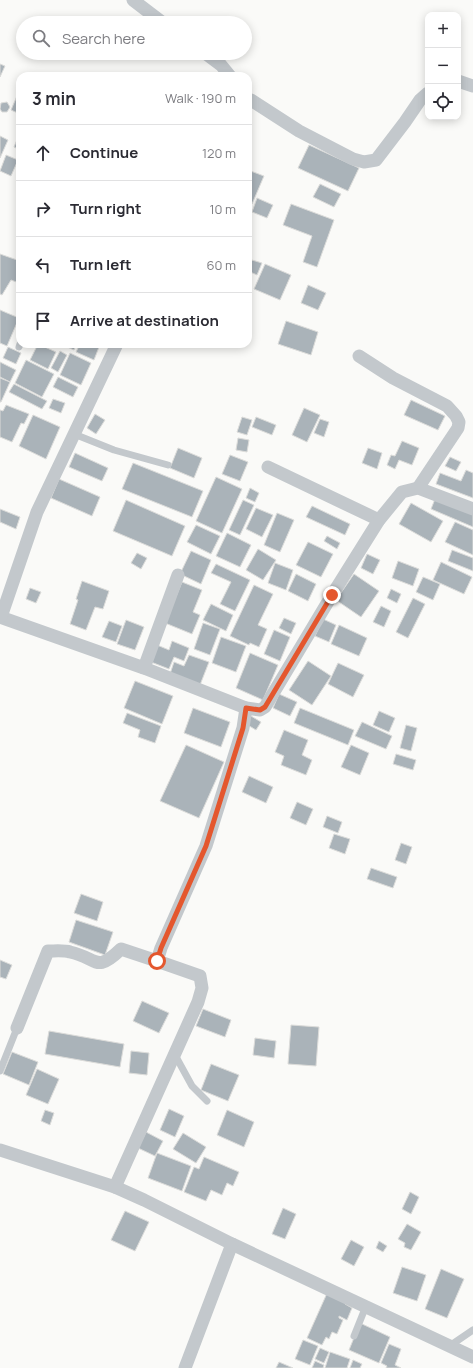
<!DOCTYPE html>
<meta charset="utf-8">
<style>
:root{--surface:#fff;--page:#f2f2f3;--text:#2b2b33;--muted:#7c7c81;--line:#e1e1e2}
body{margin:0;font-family:Manrope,sans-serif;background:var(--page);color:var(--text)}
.controls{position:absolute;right:12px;top:12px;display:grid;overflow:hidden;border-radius:8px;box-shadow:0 2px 10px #0003}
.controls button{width:36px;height:36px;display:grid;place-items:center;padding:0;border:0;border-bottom:1px solid var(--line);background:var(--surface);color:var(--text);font:20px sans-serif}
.stop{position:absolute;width:12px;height:12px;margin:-9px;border:3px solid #e4572e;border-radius:50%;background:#fff}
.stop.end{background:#e4572e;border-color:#fff;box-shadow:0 1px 4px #0008}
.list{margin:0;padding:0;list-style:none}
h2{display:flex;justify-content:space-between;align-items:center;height:52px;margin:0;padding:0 16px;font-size:17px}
h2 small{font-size:13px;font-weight:400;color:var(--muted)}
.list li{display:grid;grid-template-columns:26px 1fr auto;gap:12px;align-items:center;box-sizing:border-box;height:56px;padding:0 16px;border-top:1px solid var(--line)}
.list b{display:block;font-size:15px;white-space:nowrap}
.list em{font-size:13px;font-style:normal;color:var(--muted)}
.icon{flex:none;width:22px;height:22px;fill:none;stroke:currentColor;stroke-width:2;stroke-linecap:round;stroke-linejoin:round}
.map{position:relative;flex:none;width:473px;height:1368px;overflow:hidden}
.search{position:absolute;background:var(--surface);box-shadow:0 2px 10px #0003;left:16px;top:16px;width:236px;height:44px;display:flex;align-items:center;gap:10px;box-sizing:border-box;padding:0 14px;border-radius:22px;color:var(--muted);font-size:15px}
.panel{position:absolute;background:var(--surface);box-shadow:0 2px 10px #0003;left:16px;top:72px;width:236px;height:276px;border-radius:12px}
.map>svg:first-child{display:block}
.building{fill:#aab3b9;stroke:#dcdcda}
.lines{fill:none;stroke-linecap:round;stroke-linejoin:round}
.service{stroke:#c3c8cc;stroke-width:7}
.minor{stroke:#c3c8cc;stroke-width:13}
.route{stroke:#e4572e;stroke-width:5}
</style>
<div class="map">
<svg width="473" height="1368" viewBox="0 0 473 1368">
<rect width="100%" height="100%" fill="#fafaf8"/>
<g class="building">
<path d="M0,64L5,66L0,77Z"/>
<path d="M20,89V114L11,110Z"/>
<path d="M7,102L10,107L7,112H2L0,109L1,103Z"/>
<path d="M19,135L20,136V150L14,147Z"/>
<path d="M0,136L8,140L0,158Z"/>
<path d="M309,145L359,168L348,191L298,168Z"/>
<path d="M6,155L18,160L11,176L0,171Z"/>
<path d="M248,170L264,176L252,204L248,202Z"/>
<path d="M320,184L341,194L334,207L313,197Z"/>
<path d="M257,198L273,205L267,218L252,212Z"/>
<path d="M291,204L334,220L317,267L303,262L312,236L283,225Z"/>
<path d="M0,254L20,261V281L19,283L11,280L2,295L0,294Z"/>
<path d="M252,260L262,263L257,275L248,271Z"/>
<path d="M265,264L291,275L280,300L254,289Z"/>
<path d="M308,285L326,293L318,310L301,303Z"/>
<path d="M0,310L19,318L7,346L0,343Z"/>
<path d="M286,321L318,332L311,355L278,344Z"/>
<path d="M38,344L56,352L48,369L30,360Z"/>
<path d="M66,344H76L74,350L65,346Z"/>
<path d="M80,344H91L99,347L94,360L76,352Z"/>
<path d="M8,347L21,353L16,364L3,358Z"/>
<path d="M60,351L67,355L58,372L51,368Z"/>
<path d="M70,353L91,363L81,385L60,375Z"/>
<path d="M26,360L54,374L42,397L15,383Z"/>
<path d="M0,362L16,370L10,382L0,377Z"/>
<path d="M58,377L78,387L73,397L53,387Z"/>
<path d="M0,378L10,382L1,402H0Z"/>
<path d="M14,384L47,401L42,409L9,392Z"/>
<path d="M53,399L65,403L61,413L49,408Z"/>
<path d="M411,400L445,416L438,430L404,415Z"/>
<path d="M6,405L29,414L24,424L21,423L12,442L0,437V410L3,411Z"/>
<path d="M304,408L320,415L307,442L292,435Z"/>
<path d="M95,414L105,420L96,434L87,428Z"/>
<path d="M33,415L60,427L46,459L19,446Z"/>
<path d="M242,417L252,420L247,435L237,432Z"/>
<path d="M256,417L276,425L272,435L252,427Z"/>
<path d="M320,419L329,422L324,437L314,433Z"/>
<path d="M238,438L249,440L247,452L236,450Z"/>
<path d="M402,441L419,448L412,465L399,460L395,469L387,465L391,455L395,456Z"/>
<path d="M178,448L202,458L194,478L170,468Z"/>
<path d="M368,448L382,453L377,469L362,463Z"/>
<path d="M75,453L108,468L102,481L69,467Z"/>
<path d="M230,455L248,462L240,481L222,474Z"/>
<path d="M450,457L461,462L456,471L445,466Z"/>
<path d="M133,463L203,491L192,517L122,489Z"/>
<path d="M466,470L473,473V498L436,484L440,473L461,481Z"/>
<path d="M216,477L242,489L222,533L196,521Z"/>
<path d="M59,479L100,497L92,516L51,498Z"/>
<path d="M250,488L259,493L255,502L246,498Z"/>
<path d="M435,499L473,513V527L431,509Z"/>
<path d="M126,500L185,526L172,556L113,531Z"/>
<path d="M243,500L254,505L240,535L229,530Z"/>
<path d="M411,503L443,521L431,542L399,524Z"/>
<path d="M312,506L350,524L345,535L306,517Z"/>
<path d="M256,508L273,515L262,537L246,529Z"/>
<path d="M0,509L20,517L16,529L0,522Z"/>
<path d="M277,513L294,520L280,552L264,545Z"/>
<path d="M455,522L473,530V555L445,542Z"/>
<path d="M196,525L220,536L211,554L187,542Z"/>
<path d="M227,533L251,545L240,567L216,556Z"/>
<path d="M327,536L340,543L337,549L324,541Z"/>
<path d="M308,542L333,554L321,577L296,565Z"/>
<path d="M258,549L276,560L263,580L246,570Z"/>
<path d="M452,550L473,558V571L448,561Z"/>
<path d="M191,551L211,560L201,584L180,574Z"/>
<path d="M137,553L147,558L141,569L131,563Z"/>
<path d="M367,554L380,560L373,574L361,568Z"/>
<path d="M398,561L419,569L413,586L392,578Z"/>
<path d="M441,562L472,577L464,594L433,580Z"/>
<path d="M275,563L293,570L286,590L268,583Z"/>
<path d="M216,564L250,580L235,611L220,604L231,582L211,573Z"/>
<path d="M296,574L316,584L308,601L288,591Z"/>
<path d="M354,574L379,591L361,617L336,600Z"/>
<path d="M423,577L440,584L433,600L416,592Z"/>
<path d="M82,581L109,591L103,609L95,607L86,630L70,624L78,600L76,599Z"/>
<path d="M182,582L202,590L193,612L200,615L192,634L165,623Z"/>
<path d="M254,585L273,594L258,625L267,629L259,647L250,643L249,645L230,636Z"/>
<path d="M30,588L41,592L36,603L26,599Z"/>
<path d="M391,589L401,594L397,603L387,598Z"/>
<path d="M413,598L425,604L408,638L396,632Z"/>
<path d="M211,604L233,615L226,631L203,620Z"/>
<path d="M381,606L391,611L384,627L373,622Z"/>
<path d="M284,618L296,623L291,634L279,628Z"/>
<path d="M323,619L336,625L329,642L315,636Z"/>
<path d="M126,620L144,627L135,650L117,644Z"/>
<path d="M109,621L122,626L116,642L102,637Z"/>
<path d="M203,623L220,629L210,655L194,649Z"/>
<path d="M339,625L367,638L359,656L331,644Z"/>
<path d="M274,630L290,637L280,661L264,654Z"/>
<path d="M221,637L246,646L236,672L212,663Z"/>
<path d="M172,641L189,648L184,661L174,657L169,669L151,662L157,645L169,650Z"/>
<path d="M250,653L278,665L263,700L236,688Z"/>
<path d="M189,655L209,662L200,685L170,674L174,662L184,666Z"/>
<path d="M308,661L331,676L312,705L289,690Z"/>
<path d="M338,663L364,675L353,697L328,684Z"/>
<path d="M135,681L173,696L162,724L124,708Z"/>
<path d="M279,694L297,702L290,716L273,708Z"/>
<path d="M193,708L230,722L221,747L184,733Z"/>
<path d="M300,708L354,730L348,745L294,723Z"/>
<path d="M379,711L395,718L389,732L373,725Z"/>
<path d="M127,713L161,726L155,743L138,737L140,730L123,723Z"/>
<path d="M251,716L261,722L256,730L246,724Z"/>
<path d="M362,722L392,736L386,749L355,736Z"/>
<path d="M406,725L417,728L411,751L400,748Z"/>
<path d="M284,730L308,740L302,755L312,760L306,775L281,765L284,756L275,752Z"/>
<path d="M186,745L224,762L199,818L160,801Z"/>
<path d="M351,745L369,753L360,775L341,767Z"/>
<path d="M396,754L416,760L413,770L393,764Z"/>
<path d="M249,776L273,787L266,803L242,792Z"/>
<path d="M297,802L313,809L306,825L290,818Z"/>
<path d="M327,816L342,822L338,833L323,827Z"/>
<path d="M334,834L350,839L345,854L329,848Z"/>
<path d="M401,843L412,847L406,864L395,860Z"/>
<path d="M371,868L397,877L393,888L367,879Z"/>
<path d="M81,894L103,902L97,921L74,913Z"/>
<path d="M76,920L113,932L105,955L69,942Z"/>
<path d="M0,960L12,965L6,979L0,977Z"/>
<path d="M142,1001L169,1013L159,1033L133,1021Z"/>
<path d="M203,1009L231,1020L225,1037L196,1026Z"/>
<path d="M291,1025L319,1027L316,1066L288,1064Z"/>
<path d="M49,1031L124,1044L120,1067L45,1054Z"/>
<path d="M255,1038L276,1041L274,1058L253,1055Z"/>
<path d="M131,1051L149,1053L147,1075L129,1073Z"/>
<path d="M12,1052L38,1062L29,1085L3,1074Z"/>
<path d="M211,1064L239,1075L228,1101L201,1090Z"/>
<path d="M37,1069L59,1079L48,1104L26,1095Z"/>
<path d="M169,1109L184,1116L175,1137L160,1130Z"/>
<path d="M45,1110L54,1113L50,1125L41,1121Z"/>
<path d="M227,1110L254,1122L244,1147L217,1135Z"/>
<path d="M146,1132L163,1141L155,1156L138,1148Z"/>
<path d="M183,1133L206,1147L196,1163L173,1149Z"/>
<path d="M157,1153L191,1166L182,1191L148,1178Z"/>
<path d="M204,1157L239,1172L233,1186L227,1183L222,1195L211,1190L206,1201L184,1192L194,1167L199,1169Z"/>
<path d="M410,1192L419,1197L411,1214L402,1209Z"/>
<path d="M283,1208L296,1214L285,1239L272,1234Z"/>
<path d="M125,1211L149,1222L135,1251L111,1240Z"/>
<path d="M407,1224L421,1232L411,1250L404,1247L405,1243L398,1239Z"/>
<path d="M351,1240L364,1247L354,1266L341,1259Z"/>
<path d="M379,1241L387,1246L383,1252L376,1248Z"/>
<path d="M402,1267L426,1275L417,1301L393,1293Z"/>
<path d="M441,1269L464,1279L447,1318L425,1309Z"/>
<path d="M328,1291L347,1300L345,1304L352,1308L347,1320L339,1316V1318L343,1320L337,1334L332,1332L329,1339L326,1337L322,1345L307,1338Z"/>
<path d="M360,1323L390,1337L379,1363L349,1350Z"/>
<path d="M303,1340L318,1346L310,1365L295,1359Z"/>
<path d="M389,1344L401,1349L395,1365L401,1368H386L387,1366L381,1363Z"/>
<path d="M320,1348L329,1352L324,1363L315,1359Z"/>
<path d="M330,1352L350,1359L347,1368H325Z"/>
<path d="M353,1360L362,1364L360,1368H350Z"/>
<path d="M315,1361L324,1365L323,1368H312Z"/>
<path d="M279,1362L293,1368H276Z"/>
</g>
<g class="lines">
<g class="service">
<path d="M19,347L20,344"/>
<path d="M74,434L114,450L168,465"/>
<path d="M175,1055L192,1086L207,1101"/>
<path d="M0,1071L17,1028"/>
<path d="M354,1336L366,1306"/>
<path d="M451,1345L473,1330"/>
</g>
<g class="minor">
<path d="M133,0L163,23"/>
<path d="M205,53L221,65L230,76"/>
<path d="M458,81L473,86"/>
<path d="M251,100L299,131L353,159L364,162L376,160L405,122L420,100L428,93"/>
<path d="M359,356L393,378L447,406L456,416L459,422L458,428L418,488"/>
<path d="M268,467L379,520"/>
<path d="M0,617L144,668L246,708L260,710L265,707L332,595L379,520L402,492L418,488L473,509"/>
<path d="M1,617L37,512L117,344"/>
<path d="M144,668L178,575"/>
<path d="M17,1028L48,951C55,951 64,950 70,952C98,958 95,974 121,949L157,961"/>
<path d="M0,1150L115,1187L144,1200L232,1244L473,1357"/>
<path d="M115,1187L198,1002L202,988L200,976L157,961L161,948L206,846L243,728L246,708"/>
<path d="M185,1368L232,1244"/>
</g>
</g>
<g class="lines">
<path class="route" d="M157,961L161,948L206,846L243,728L246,708L260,710L265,707L332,595"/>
</g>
</svg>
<div class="controls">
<button>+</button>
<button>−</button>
<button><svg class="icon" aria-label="locate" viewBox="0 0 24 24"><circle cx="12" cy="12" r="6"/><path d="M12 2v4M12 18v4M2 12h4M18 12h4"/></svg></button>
</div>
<div class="stop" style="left:157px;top:961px"></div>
<div class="stop end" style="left:332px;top:595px"></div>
<div class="search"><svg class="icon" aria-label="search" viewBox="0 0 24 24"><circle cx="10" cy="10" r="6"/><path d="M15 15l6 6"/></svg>Search here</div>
<section class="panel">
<h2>3 min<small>Walk · 190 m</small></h2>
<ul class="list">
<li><svg class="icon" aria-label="ahead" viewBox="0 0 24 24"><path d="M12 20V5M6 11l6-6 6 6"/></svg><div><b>Continue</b></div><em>120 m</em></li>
<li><svg class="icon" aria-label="right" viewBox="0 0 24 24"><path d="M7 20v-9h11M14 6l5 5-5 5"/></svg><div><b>Turn right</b></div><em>10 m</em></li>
<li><svg class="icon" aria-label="left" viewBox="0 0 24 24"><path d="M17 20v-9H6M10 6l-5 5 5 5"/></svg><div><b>Turn left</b></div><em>60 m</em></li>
<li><svg class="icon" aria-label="arrive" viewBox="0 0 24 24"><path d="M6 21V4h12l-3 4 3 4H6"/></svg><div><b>Arrive at destination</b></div></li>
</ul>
</section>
</div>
